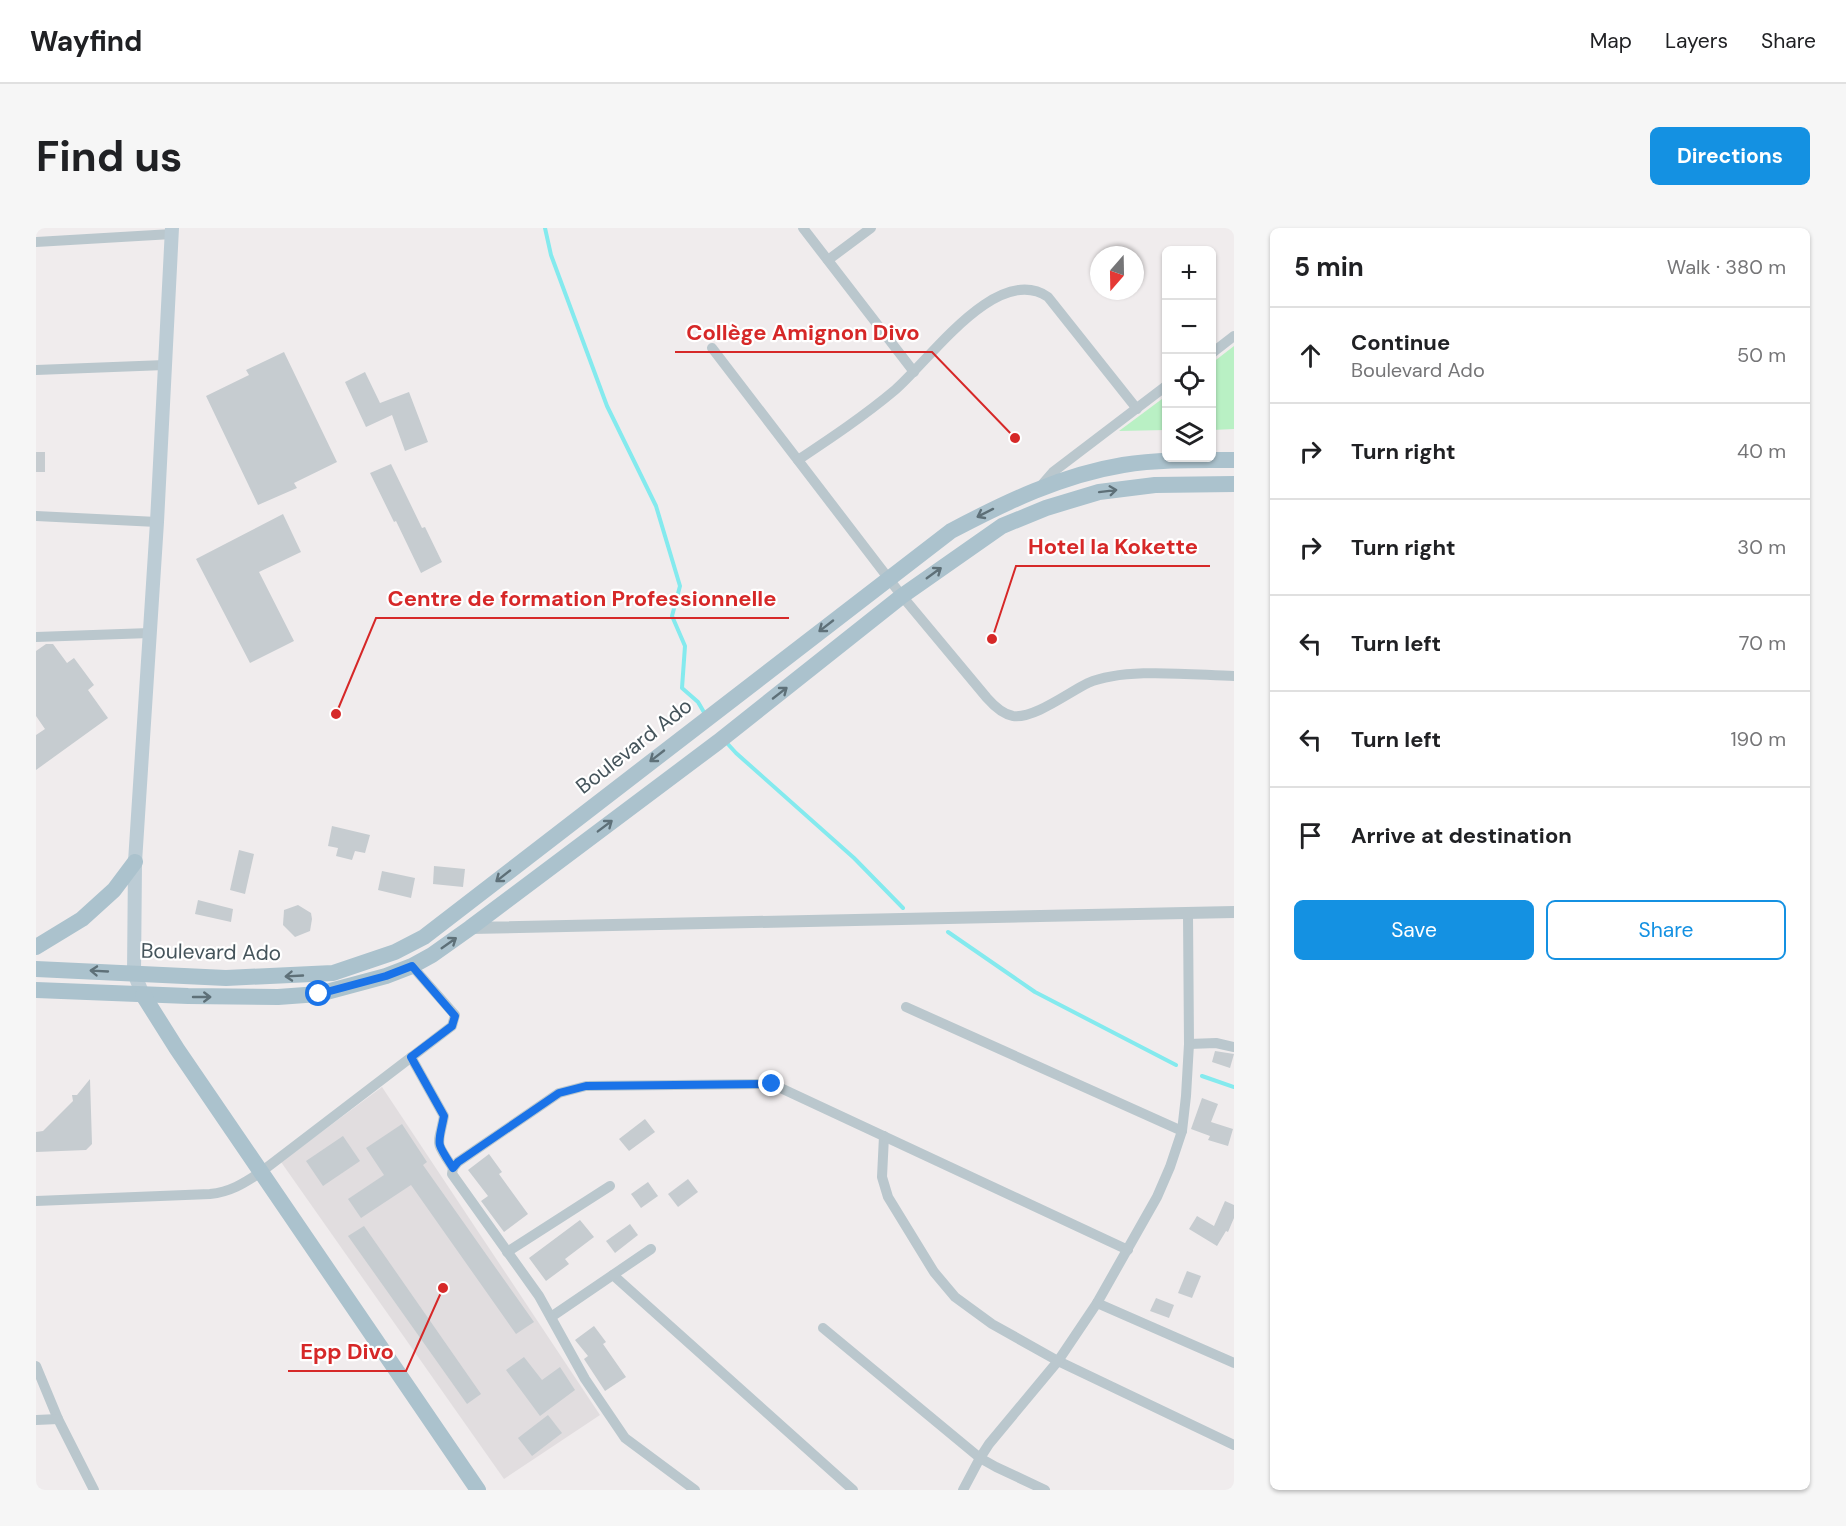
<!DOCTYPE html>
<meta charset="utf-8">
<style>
:root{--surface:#fff;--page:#f6f6f6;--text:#202124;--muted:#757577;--line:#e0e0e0;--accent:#1491e2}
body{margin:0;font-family:"DM Sans",sans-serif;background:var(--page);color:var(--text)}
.controls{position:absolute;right:18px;top:18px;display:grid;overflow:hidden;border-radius:9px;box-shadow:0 2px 4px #0004}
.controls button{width:54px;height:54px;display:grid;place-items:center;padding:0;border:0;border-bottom:2px solid var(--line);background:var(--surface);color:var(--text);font:30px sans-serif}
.compass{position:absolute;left:1054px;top:18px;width:54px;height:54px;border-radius:50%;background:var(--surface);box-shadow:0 2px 4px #0004;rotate:200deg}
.stop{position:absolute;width:18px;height:18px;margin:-14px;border:4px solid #1a73e8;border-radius:50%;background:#fff}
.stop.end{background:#1a73e8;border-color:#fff;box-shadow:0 2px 6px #0008}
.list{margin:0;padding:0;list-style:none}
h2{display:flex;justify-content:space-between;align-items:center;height:78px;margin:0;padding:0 24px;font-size:26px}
h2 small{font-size:20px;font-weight:400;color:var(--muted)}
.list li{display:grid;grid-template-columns:39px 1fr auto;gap:18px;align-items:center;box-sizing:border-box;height:96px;padding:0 24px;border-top:2px solid var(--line)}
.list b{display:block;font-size:22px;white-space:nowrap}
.list p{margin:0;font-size:20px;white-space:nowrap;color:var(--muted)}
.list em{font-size:20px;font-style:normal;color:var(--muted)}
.actions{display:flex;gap:12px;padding:18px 24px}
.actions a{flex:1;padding:14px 0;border:2px solid var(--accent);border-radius:9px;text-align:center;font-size:21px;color:var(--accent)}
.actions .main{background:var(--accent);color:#fff}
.icon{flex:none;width:33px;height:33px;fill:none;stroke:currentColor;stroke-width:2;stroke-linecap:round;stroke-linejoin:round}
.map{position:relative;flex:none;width:1198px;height:1262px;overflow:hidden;border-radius:9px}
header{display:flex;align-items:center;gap:36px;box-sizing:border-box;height:84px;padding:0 30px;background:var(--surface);border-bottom:2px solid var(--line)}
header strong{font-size:28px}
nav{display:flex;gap:33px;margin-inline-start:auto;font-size:21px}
.intro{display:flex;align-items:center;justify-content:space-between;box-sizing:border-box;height:144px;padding:0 36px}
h1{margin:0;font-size:42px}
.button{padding:15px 27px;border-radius:9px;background:var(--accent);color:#fff;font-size:21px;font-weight:700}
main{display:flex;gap:36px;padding:0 36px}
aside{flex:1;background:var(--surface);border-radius:9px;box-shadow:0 2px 4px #0004}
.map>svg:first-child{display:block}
.education{fill:#e1dddf}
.green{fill:#b9f0c4}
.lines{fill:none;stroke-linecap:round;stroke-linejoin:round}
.stream{stroke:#84eaee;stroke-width:4}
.building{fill:#c6ccd0}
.minor{stroke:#bac7cd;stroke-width:10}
.tertiary{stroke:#bac7cd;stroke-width:12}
.secondary{stroke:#bcccd5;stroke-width:14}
.primary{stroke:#abc2cd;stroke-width:16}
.oneway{stroke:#5e7078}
.route{stroke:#1a73e8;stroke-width:8}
.labels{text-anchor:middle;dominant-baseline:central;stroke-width:4.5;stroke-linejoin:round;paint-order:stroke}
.street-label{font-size:21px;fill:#45545b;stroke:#fff}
.leader{fill:none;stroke:#d62828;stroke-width:2}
.callout-dot{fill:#d62828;stroke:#fff;stroke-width:2}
.callout-label{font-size:22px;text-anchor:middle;font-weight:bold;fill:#d62828;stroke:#fff;stroke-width:4.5;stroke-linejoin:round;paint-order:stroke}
</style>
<header>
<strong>Wayfind</strong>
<nav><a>Map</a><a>Layers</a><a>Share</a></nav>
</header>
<div class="intro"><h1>Find us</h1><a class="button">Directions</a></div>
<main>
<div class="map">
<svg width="1198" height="1262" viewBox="0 0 1198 1262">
<rect width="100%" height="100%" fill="#f0eced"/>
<path class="education" d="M346,859L564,1187L468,1251L245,934Z"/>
<g class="green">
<path d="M1198,118V201L1176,202V135Z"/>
<path d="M1130,168V202L1083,203Z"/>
</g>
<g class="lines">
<g class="stream">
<path d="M509,0L515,27L571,178L620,278L644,358L636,388L649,418L646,460L662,474L669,486"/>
<path d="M690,514L700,525L818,630L867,680"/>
<path d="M912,704L999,764L1140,837"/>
<path d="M1166,848L1198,859"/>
</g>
</g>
<g class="building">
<path d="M248,124L301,234L258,255L261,260L222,277L170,168L213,147L210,142Z"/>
<path d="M329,144L344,175L373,164L392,214L369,223L356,187L330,199L309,154Z"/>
<rect x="0" y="224" width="9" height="20"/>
<path d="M355,236L386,300L389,299L406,334L385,345L360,293L358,294L334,245Z"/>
<path d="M247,286L265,324L223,344L258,413L214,435L160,331Z"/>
<path d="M10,416H17L31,435L38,430L58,457L52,462L72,490L0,542V507L9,501L0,488V423Z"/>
<path d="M296,598L334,607L329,625L319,623L316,632L300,628L302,620L292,618Z"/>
<path d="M203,622L218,626L209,666L194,662Z"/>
<path d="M398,638L429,641L427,659L397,656Z"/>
<path d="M346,643L379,650L375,670L342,662Z"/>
<path d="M162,672L197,681L195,694L159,686Z"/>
<path d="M262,677L275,685L276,691L274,703L259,709L247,697L248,682Z"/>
<path d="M1179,823L1198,826L1194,840L1176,834Z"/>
<path d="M54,851L56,916L50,922L0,924V904L7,903L37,873L36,867H41Z"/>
<path d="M1166,870L1182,876L1175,894L1197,901L1192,918L1172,912L1174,908L1155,901Z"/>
<path d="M609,891L619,904L593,923L583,911Z"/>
<path d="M366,896L391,934L387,937L498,1094L480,1106L375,957L325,990L312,971L348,947L330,920Z"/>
<path d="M307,908L324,933L287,958L270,933Z"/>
<path d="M453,926L466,944L463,946L492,986L468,1004L445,973L452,968L432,942Z"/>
<path d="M652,951L662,964L642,979L632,966Z"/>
<path d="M612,954L622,968L605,980L595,966Z"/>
<path d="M1189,973L1198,977V990L1192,1004L1190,1003L1181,1018L1153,1001L1161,988L1178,998Z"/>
<path d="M544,992L558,1009L529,1031L533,1036L510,1053L493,1030Z"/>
<path d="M594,996L602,1007L579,1025L570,1013Z"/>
<path d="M328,998L445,1166L431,1176L312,1008Z"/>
<path d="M1151,1043L1165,1048L1156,1070L1142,1065Z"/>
<path d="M1120,1070L1138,1077L1133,1090L1114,1083Z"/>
<path d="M558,1098L570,1114L567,1116L590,1149L569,1163L548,1131L552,1128L539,1112Z"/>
<path d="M488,1129L506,1152L524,1139L539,1162L504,1188L470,1142Z"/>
<path d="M512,1187L526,1205L496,1228L482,1210Z"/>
</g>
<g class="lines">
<g class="minor">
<path d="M767,0L878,144"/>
<path d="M0,14L136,6"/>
<path d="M792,32L835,0"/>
<path d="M676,120L866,368L951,470C958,478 966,486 977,488C998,491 1033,464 1052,455C1089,439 1157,447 1198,448"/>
<path d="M1176,125L1198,108"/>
<path d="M0,142L129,137"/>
<path d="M762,232C795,210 828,188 859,162C893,133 961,34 1012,69L1101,181"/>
<path d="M1004,259L1017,244L1130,158"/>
<path d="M0,288L121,294"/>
<path d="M0,409L114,405"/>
<path d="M870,779L1146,903"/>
<path d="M1153,816L1180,815L1198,819"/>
<path d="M375,829L408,888C402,919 398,912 417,940"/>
<path d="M848,908L846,949L852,969L898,1044L919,1069L956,1096L1022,1133L1198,1217"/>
<path d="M0,973L174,966C194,964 207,956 225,944L416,798L419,787L376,738"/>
<path d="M471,1024L574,958"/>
<path d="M577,1047L817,1262"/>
<path d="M1061,1075L1198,1135"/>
<path d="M515,1089L615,1021"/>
<path d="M787,1100L944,1230L960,1239L1009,1262"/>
<path d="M0,1138L22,1191L58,1262"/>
<path d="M0,1192L22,1191"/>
<path d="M659,1262L589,1210L549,1151L503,1068L416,946L417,940L422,934L523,865L550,858L736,856L1092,1022"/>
<path d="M927,1262L944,1230L953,1216L1022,1133L1061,1075L1121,969L1134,939L1146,903L1150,868L1153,816L1152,687"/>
</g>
<path class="tertiary" d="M434,700L1198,684"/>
<path class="secondary" d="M107,767L98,745L99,634L121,294L136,0"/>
<g class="primary">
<path d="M0,719L46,691L78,662L99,634"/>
<path d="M0,741L190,750L297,745L359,724L388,709L915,303C970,274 1026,247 1087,237C1124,231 1161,232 1198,232"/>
<path d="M0,762L152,768L242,769L283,766L350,748L376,738L396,727L434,700L682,514L866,368L966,298L1010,280L1063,264L1119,257L1198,256"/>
<path d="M107,767L141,821L442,1262"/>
</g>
</g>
<defs><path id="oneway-shaft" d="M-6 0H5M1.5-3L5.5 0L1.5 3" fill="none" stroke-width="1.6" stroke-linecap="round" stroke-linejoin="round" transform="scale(1.5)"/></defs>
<g class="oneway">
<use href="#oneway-shaft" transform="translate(1072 263) rotate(-7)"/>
<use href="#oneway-shaft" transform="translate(949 285) rotate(153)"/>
<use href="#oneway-shaft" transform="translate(898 345) rotate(-36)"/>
<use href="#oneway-shaft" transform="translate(790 398) rotate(142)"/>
<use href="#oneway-shaft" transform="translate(744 465) rotate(-38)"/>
<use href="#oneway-shaft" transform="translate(621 528) rotate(142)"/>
<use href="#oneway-shaft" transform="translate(569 598) rotate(-37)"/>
<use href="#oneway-shaft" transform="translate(467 648) rotate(142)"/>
<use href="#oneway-shaft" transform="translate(413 715) rotate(-35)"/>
<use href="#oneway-shaft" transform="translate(63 743) rotate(-177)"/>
<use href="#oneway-shaft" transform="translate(258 748) rotate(177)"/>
<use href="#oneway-shaft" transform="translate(166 769)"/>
</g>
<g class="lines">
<path class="route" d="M283,766L350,748L376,738L419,788L416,798L375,829L408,888C402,919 399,912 417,940L422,934L523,865L550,858L736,856"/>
</g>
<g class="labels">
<g class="street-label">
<text transform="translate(598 518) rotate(-38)">Boulevard Ado</text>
<text transform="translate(175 724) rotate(1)">Boulevard Ado</text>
</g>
</g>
<path class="leader" d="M979 210L896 124H639M956 411L980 338H1174M300 486L340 390H753M407 1060L370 1143H252"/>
<g class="callout-dot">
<circle cx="979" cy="210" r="6"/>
<circle cx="956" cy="411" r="6"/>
<circle cx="300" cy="486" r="6"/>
<circle cx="407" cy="1060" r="6"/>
</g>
<g class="callout-label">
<text x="767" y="112">Collège Amignon Divo</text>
<text x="1077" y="326">Hotel la Kokette</text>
<text x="546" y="378">Centre de formation Professionnelle</text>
<text x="311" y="1131">Epp Divo</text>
</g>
</svg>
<div class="controls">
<button>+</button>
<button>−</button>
<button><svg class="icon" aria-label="locate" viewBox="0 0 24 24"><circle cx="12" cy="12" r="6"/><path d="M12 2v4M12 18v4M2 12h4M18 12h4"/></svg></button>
<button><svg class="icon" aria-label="layers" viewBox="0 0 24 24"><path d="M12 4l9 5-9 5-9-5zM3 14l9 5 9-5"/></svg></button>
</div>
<svg class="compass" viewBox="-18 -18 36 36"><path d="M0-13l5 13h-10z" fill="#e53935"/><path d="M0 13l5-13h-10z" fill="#757577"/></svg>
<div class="stop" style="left:283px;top:766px"></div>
<div class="stop end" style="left:736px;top:856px"></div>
</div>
<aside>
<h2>5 min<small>Walk · 380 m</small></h2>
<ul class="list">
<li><svg class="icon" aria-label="ahead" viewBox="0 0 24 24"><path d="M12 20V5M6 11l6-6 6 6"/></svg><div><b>Continue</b><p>Boulevard Ado</p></div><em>50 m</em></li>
<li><svg class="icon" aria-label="right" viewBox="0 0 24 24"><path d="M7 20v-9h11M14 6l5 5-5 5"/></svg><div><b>Turn right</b></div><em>40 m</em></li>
<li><svg class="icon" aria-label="right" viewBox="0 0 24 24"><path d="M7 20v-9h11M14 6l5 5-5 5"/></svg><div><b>Turn right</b></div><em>30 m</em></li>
<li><svg class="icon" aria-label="left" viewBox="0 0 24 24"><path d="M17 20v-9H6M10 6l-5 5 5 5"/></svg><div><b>Turn left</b></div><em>70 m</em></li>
<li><svg class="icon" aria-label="left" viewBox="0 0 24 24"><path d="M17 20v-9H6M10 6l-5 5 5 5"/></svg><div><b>Turn left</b></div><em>190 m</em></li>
<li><svg class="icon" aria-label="arrive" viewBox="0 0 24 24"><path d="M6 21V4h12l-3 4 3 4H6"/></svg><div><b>Arrive at destination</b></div></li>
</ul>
<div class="actions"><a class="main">Save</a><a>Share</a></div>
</aside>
</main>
